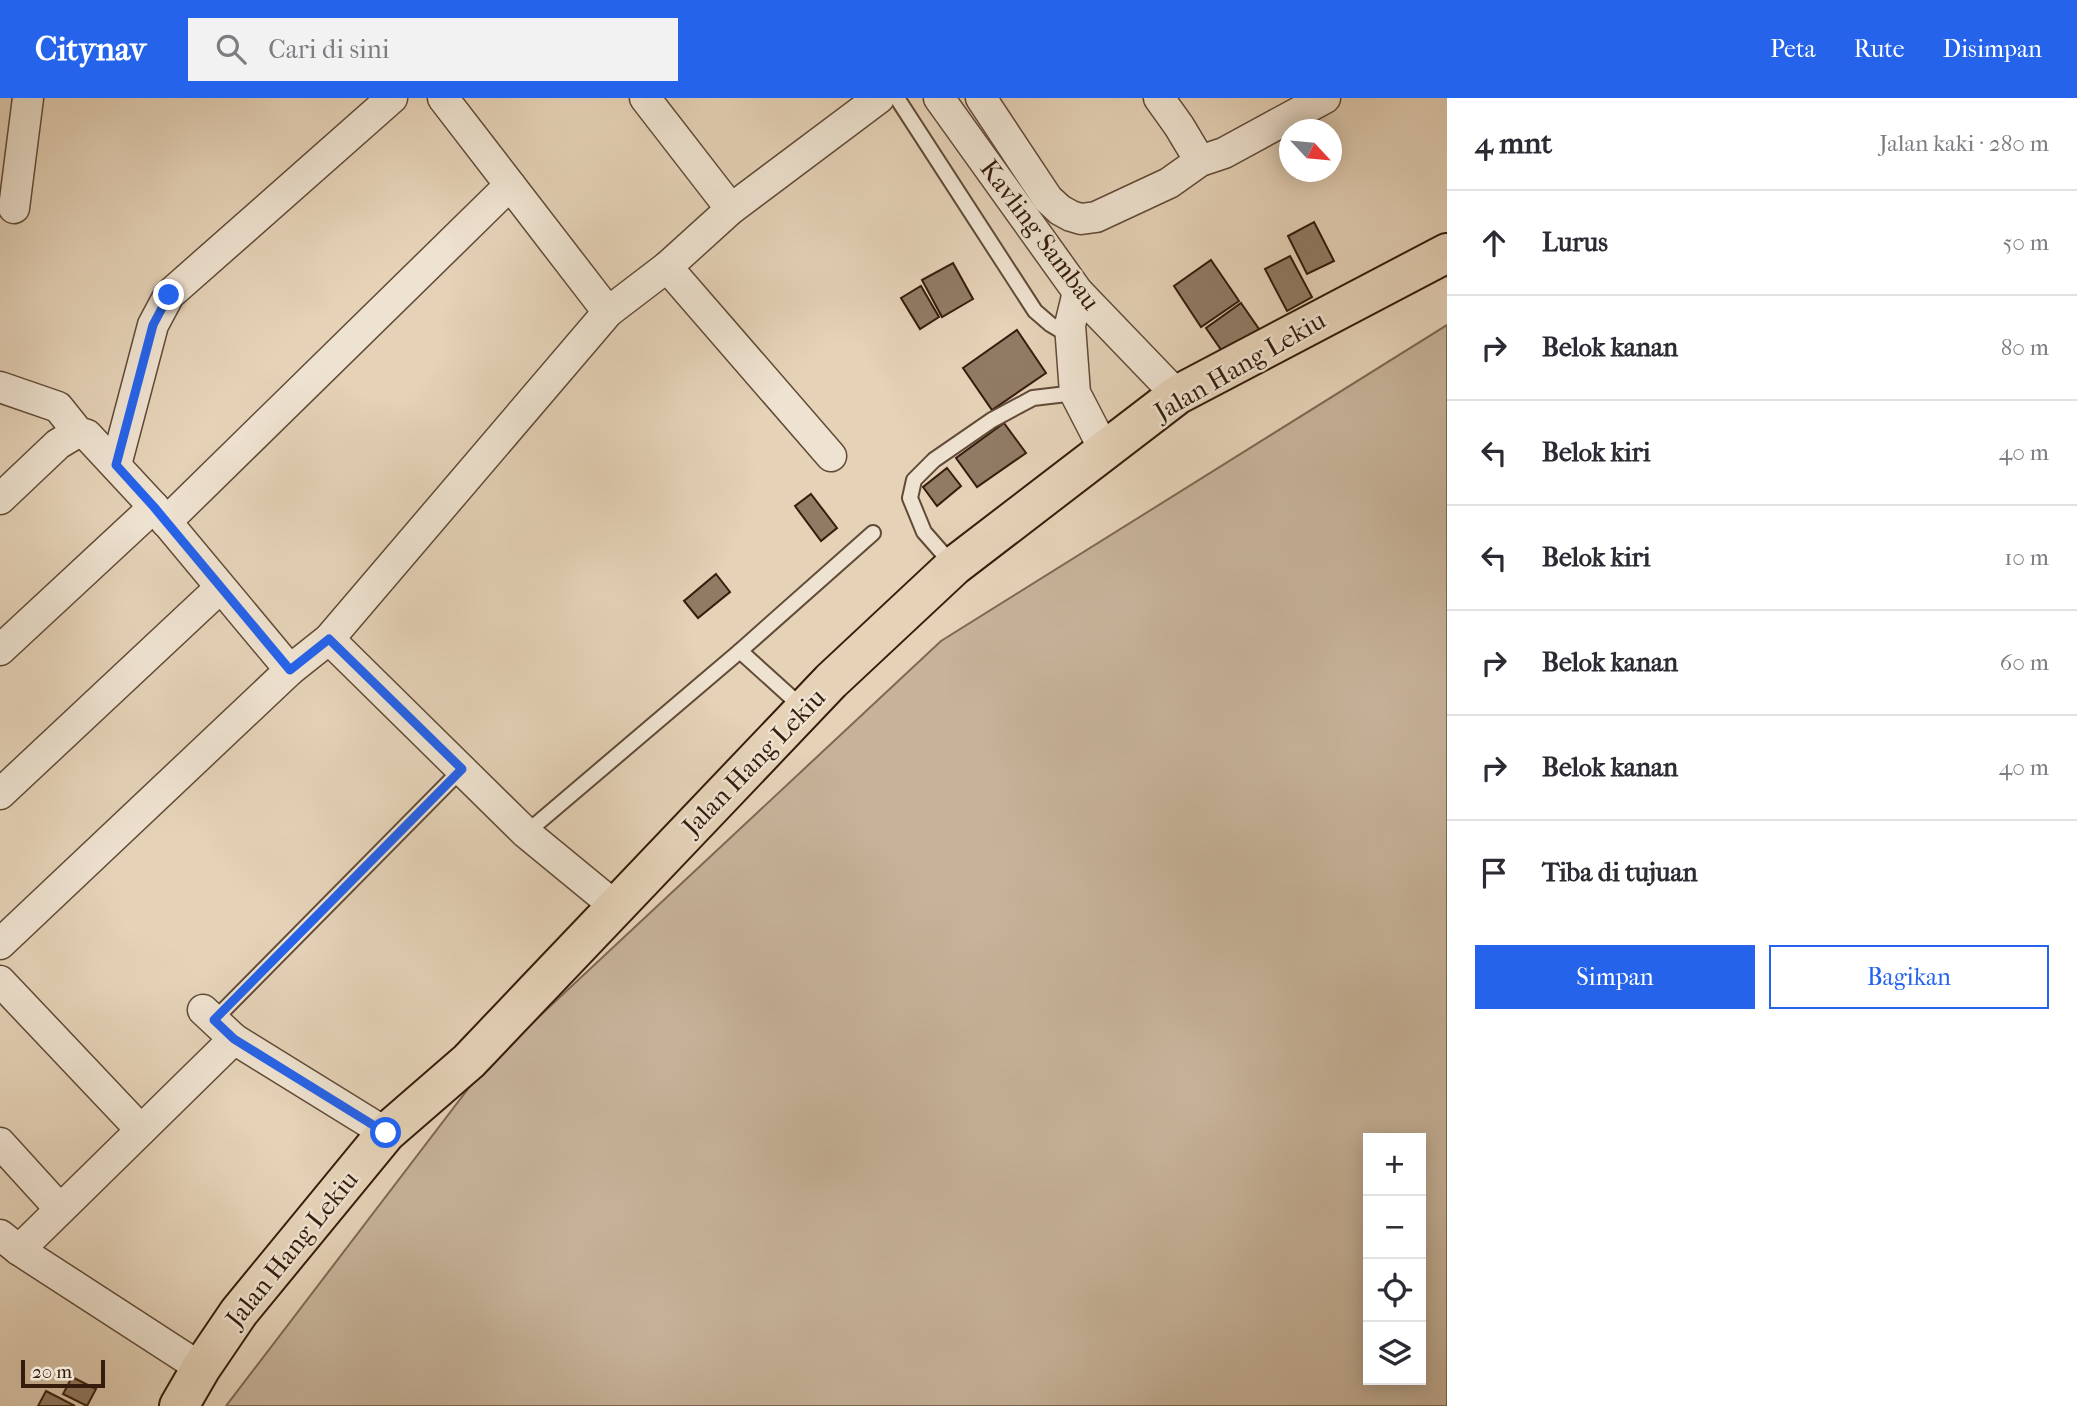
<!DOCTYPE html>
<html lang="id">
<meta charset="utf-8">
<style>
:root{--surface:#fff;--page:#f2f2f3;--text:#2b2b33;--muted:#7c7c81;--line:#e1e1e2;--accent:#2563eb}
body{margin:0;font-family:"IM FELL French Canon",serif;background:var(--page);color:var(--text)}
.controls{position:absolute;right:21px;bottom:21px;display:grid;overflow:hidden;border-radius:0px;box-shadow:0 4px 18px #0003}
.controls button{width:63px;height:63px;display:grid;place-items:center;padding:0;border:0;border-bottom:2px solid var(--line);background:var(--surface);color:var(--text);font:35px sans-serif}
.compass{position:absolute;left:1279px;top:21px;width:63px;height:63px;border-radius:50%;background:var(--surface);box-shadow:0 4px 18px #0003;rotate:116deg}
.scale{position:absolute;left:21px;bottom:18px;width:84px;box-sizing:border-box;padding-left:7px;border:4px solid #351c0c;border-top:0;font-size:19px;line-height:24px;white-space:nowrap;color:#351c0c;-webkit-text-stroke:5px #eee2d0;paint-order:stroke}
.stop{position:absolute;width:21px;height:21px;margin:-16px;border:5px solid #2563eb;border-radius:50%;background:#fff}
.stop.end{background:#2563eb;border-color:#fff;box-shadow:0 2px 7px #0008}
.list{margin:0;padding:0;list-style:none}
h2{display:flex;justify-content:space-between;align-items:center;height:91px;margin:0;padding:0 28px;font-size:30px}
h2 small{font-size:23px;font-weight:400;color:var(--muted)}
.list li{display:grid;grid-template-columns:46px 1fr auto;gap:21px;align-items:center;box-sizing:border-box;height:105px;padding:0 28px;border-top:2px solid var(--line)}
.list b{display:block;font-size:26px;white-space:nowrap}
.list em{font-size:23px;font-style:normal;color:var(--muted)}
.actions{display:flex;gap:14px;padding:21px 28px}
.actions a{flex:1;padding:16px 0;border:2px solid var(--accent);border-radius:0px;text-align:center;font-size:24px;color:var(--accent)}
.actions .main{background:var(--accent);color:#fff}
.icon{flex:none;width:38px;height:38px;fill:none;stroke:currentColor;stroke-width:2;stroke-linecap:round;stroke-linejoin:round}
.map{position:relative;flex:none;width:1447px;height:1308px;overflow:hidden}
header{display:flex;align-items:center;gap:42px;box-sizing:border-box;height:98px;padding:0 35px;background:var(--accent);color:#fff}
header strong{font-size:33px}
nav{display:flex;gap:38px;margin-inline-start:auto;font-size:24px}
.search{width:490px;height:63px;background:var(--page);display:flex;align-items:center;gap:18px;box-sizing:border-box;padding:0 24px;border-radius:0px;color:var(--muted);font-size:26px}
main{display:flex}
aside{flex:1;background:var(--surface)}
.map>svg:first-child{display:block}
.green{fill:#c7b39a;stroke:#7e6853;stroke-width:2;fill-rule:evenodd}
.building{fill:#917b65;stroke:#351c0c;stroke-width:2}
.lines{fill:none;stroke-linecap:round;stroke-linejoin:round}
.service-casing{stroke:#614a37;stroke-width:18}
.minor-casing{stroke:#614a37;stroke-width:33}
.trunk-casing{stroke:#351c0c;stroke-width:42}
.service{stroke:#eee2d0;stroke-width:14}
.minor{stroke:#eee2d0;stroke-width:30}
.trunk{stroke:#e5d2b7;stroke-width:38}
.route{stroke:#2563eb;stroke-width:9}
.labels{text-anchor:middle;dominant-baseline:central;stroke-width:5;stroke-linejoin:round;paint-order:stroke}
.street-label{font-size:26px;fill:#351c0c;stroke:#eee2d0}
</style>
<header>
<strong>Citynav</strong>
<div class="search"><svg class="icon" aria-label="search" viewBox="0 0 24 24"><circle cx="10" cy="10" r="6"/><path d="M15 15l6 6"/></svg>Cari di sini</div>
<nav><a>Peta</a><a>Rute</a><a>Disimpan</a></nav>
</header>
<main>
<div class="map">
<svg width="1447" height="1308" viewBox="0 0 1447 1308">
<rect width="100%" height="100%" fill="#e5d2b7"/>
<filter id="stains"><feTurbulence type="fractalNoise" baseFrequency=".00286" numOctaves="4"/><feColorMatrix values="0 0 0 0 .2 0 0 0 0 .09 0 0 0 0 .02 0 0 0 .5 -.17"/></filter>
<radialGradient id="worn" r=".72"><stop offset=".6" stop-color="#630" stop-opacity="0"/><stop offset="1" stop-color="#630" stop-opacity=".3"/></radialGradient>
<path class="green" d="M1447,227V1308H226L484,970L941,543ZM1368,1040H1421V1282H1368Z"/>
<g class="building">
<path d="M1314,124L1334,163L1307,176L1288,138Z"/>
<path d="M1290,158L1312,199L1287,213L1265,171Z"/>
<path d="M1211,162L1239,203L1201,229L1174,188Z"/>
<path d="M953,165L973,201L942,219L922,182Z"/>
<path d="M921,188L939,219L920,231L901,200Z"/>
<path d="M1241,205L1259,231L1224,256L1206,230Z"/>
<path d="M1017,232L1046,275L992,312L963,270Z"/>
<path d="M1004,325L1026,355L977,389L956,360Z"/>
<path d="M947,370L961,388L937,408L923,389Z"/>
<path d="M811,396L837,430L821,443L795,408Z"/>
<path d="M716,476L730,494L698,520L684,503Z"/>
<path d="M72,1279L96,1291L87,1308L63,1296Z"/>
<path d="M46,1293L75,1308H38Z"/>
</g>
<g class="lines">
<defs>
<g id="service">
<path d="M897,0L1035,213L1050,226L1070,238"/>
<path d="M953,467L924,434L910,400L914,382L934,362L992,322L1033,300L1075,295"/>
<path d="M740,553L803,610"/>
<path d="M526,735L740,553L873,435"/>
<path d="M214,922L462,671"/>
</g>
<g id="minor">
<path d="M443,0L608,214"/>
<path d="M645,0L731,111"/>
<path d="M939,0L1078,194L1177,297"/>
<path d="M981,0L1048,101L1060,112L1071,118L1081,121L1096,119L1169,85L1200,63L1224,55L1325,0"/>
<path d="M1159,0L1179,28L1200,63"/>
<path d="M14,110L28,0"/>
<path d="M667,169L831,358"/>
<path d="M1078,194L1070,227L1075,295L1105,353"/>
<path d="M0,289L58,309L78,334L87,337L154,409L290,572"/>
<path d="M116,367L153,227L169,197L392,0"/>
<path d="M0,401L58,346L78,334"/>
<path d="M166,424L510,87"/>
<path d="M329,541L526,735L616,809"/>
<path d="M0,552L154,409"/>
<path d="M0,696L220,490"/>
<path d="M0,846L290,572L329,541L608,214L667,169L731,111L879,0"/>
<path d="M0,883L141,1032"/>
<path d="M203,912L234,941L386,1035"/>
<path d="M0,1045L60,1111"/>
<path d="M0,1137L19,1152L201,1270"/>
<path d="M19,1152L234,941"/>
</g>
<path id="trunk" d="M179,1308L201,1270L239,1214L386,1035L469,963L831,583L954,468L1177,297L1447,155"/>
</defs>
<use href="#service" class="service-casing"/>
<use href="#minor" class="minor-casing"/>
<use href="#trunk" class="trunk-casing"/>
<use href="#service" class="service"/>
<use href="#minor" class="minor"/>
<use href="#trunk" class="trunk"/>
</g>
<g class="lines">
<path class="route" d="M169,197L153,227L116,367L154,409L290,572L329,541L462,671L214,922L234,941L386,1035"/>
</g>
<g class="labels">
<g class="street-label">
<text transform="translate(1040 137) rotate(53)">Kavling Sambau</text>
<text transform="translate(1240 268) rotate(-30)">Jalan Hang Lekiu</text>
<text transform="translate(754 664) rotate(-46)">Jalan Hang Lekiu</text>
<text transform="translate(292 1151) rotate(-51)">Jalan Hang Lekiu</text>
</g>
</g>
<rect width="100%" height="100%" filter="url(#stains)"/>
<rect width="100%" height="100%" fill="url(#worn)"/>
</svg>
<div class="controls">
<button>+</button>
<button>−</button>
<button><svg class="icon" aria-label="locate" viewBox="0 0 24 24"><circle cx="12" cy="12" r="6"/><path d="M12 2v4M12 18v4M2 12h4M18 12h4"/></svg></button>
<button><svg class="icon" aria-label="layers" viewBox="0 0 24 24"><path d="M12 4l9 5-9 5-9-5zM3 14l9 5 9-5"/></svg></button>
</div>
<svg class="compass" viewBox="-18 -18 36 36"><path d="M0-13l5 13h-10z" fill="#e53935"/><path d="M0 13l5-13h-10z" fill="#7c7c81"/></svg>
<div class="scale">20 m</div>
<div class="stop" style="left:386px;top:1035px"></div>
<div class="stop end" style="left:169px;top:197px"></div>
</div>
<aside>
<h2>4 mnt<small>Jalan kaki · 280 m</small></h2>
<ul class="list">
<li><svg class="icon" aria-label="ahead" viewBox="0 0 24 24"><path d="M12 20V5M6 11l6-6 6 6"/></svg><div><b>Lurus</b></div><em>50 m</em></li>
<li><svg class="icon" aria-label="right" viewBox="0 0 24 24"><path d="M7 20v-9h11M14 6l5 5-5 5"/></svg><div><b>Belok kanan</b></div><em>80 m</em></li>
<li><svg class="icon" aria-label="left" viewBox="0 0 24 24"><path d="M17 20v-9H6M10 6l-5 5 5 5"/></svg><div><b>Belok kiri</b></div><em>40 m</em></li>
<li><svg class="icon" aria-label="left" viewBox="0 0 24 24"><path d="M17 20v-9H6M10 6l-5 5 5 5"/></svg><div><b>Belok kiri</b></div><em>10 m</em></li>
<li><svg class="icon" aria-label="right" viewBox="0 0 24 24"><path d="M7 20v-9h11M14 6l5 5-5 5"/></svg><div><b>Belok kanan</b></div><em>60 m</em></li>
<li><svg class="icon" aria-label="right" viewBox="0 0 24 24"><path d="M7 20v-9h11M14 6l5 5-5 5"/></svg><div><b>Belok kanan</b></div><em>40 m</em></li>
<li><svg class="icon" aria-label="arrive" viewBox="0 0 24 24"><path d="M6 21V4h12l-3 4 3 4H6"/></svg><div><b>Tiba di tujuan</b></div></li>
</ul>
<div class="actions"><a class="main">Simpan</a><a>Bagikan</a></div>
</aside>
</main>
